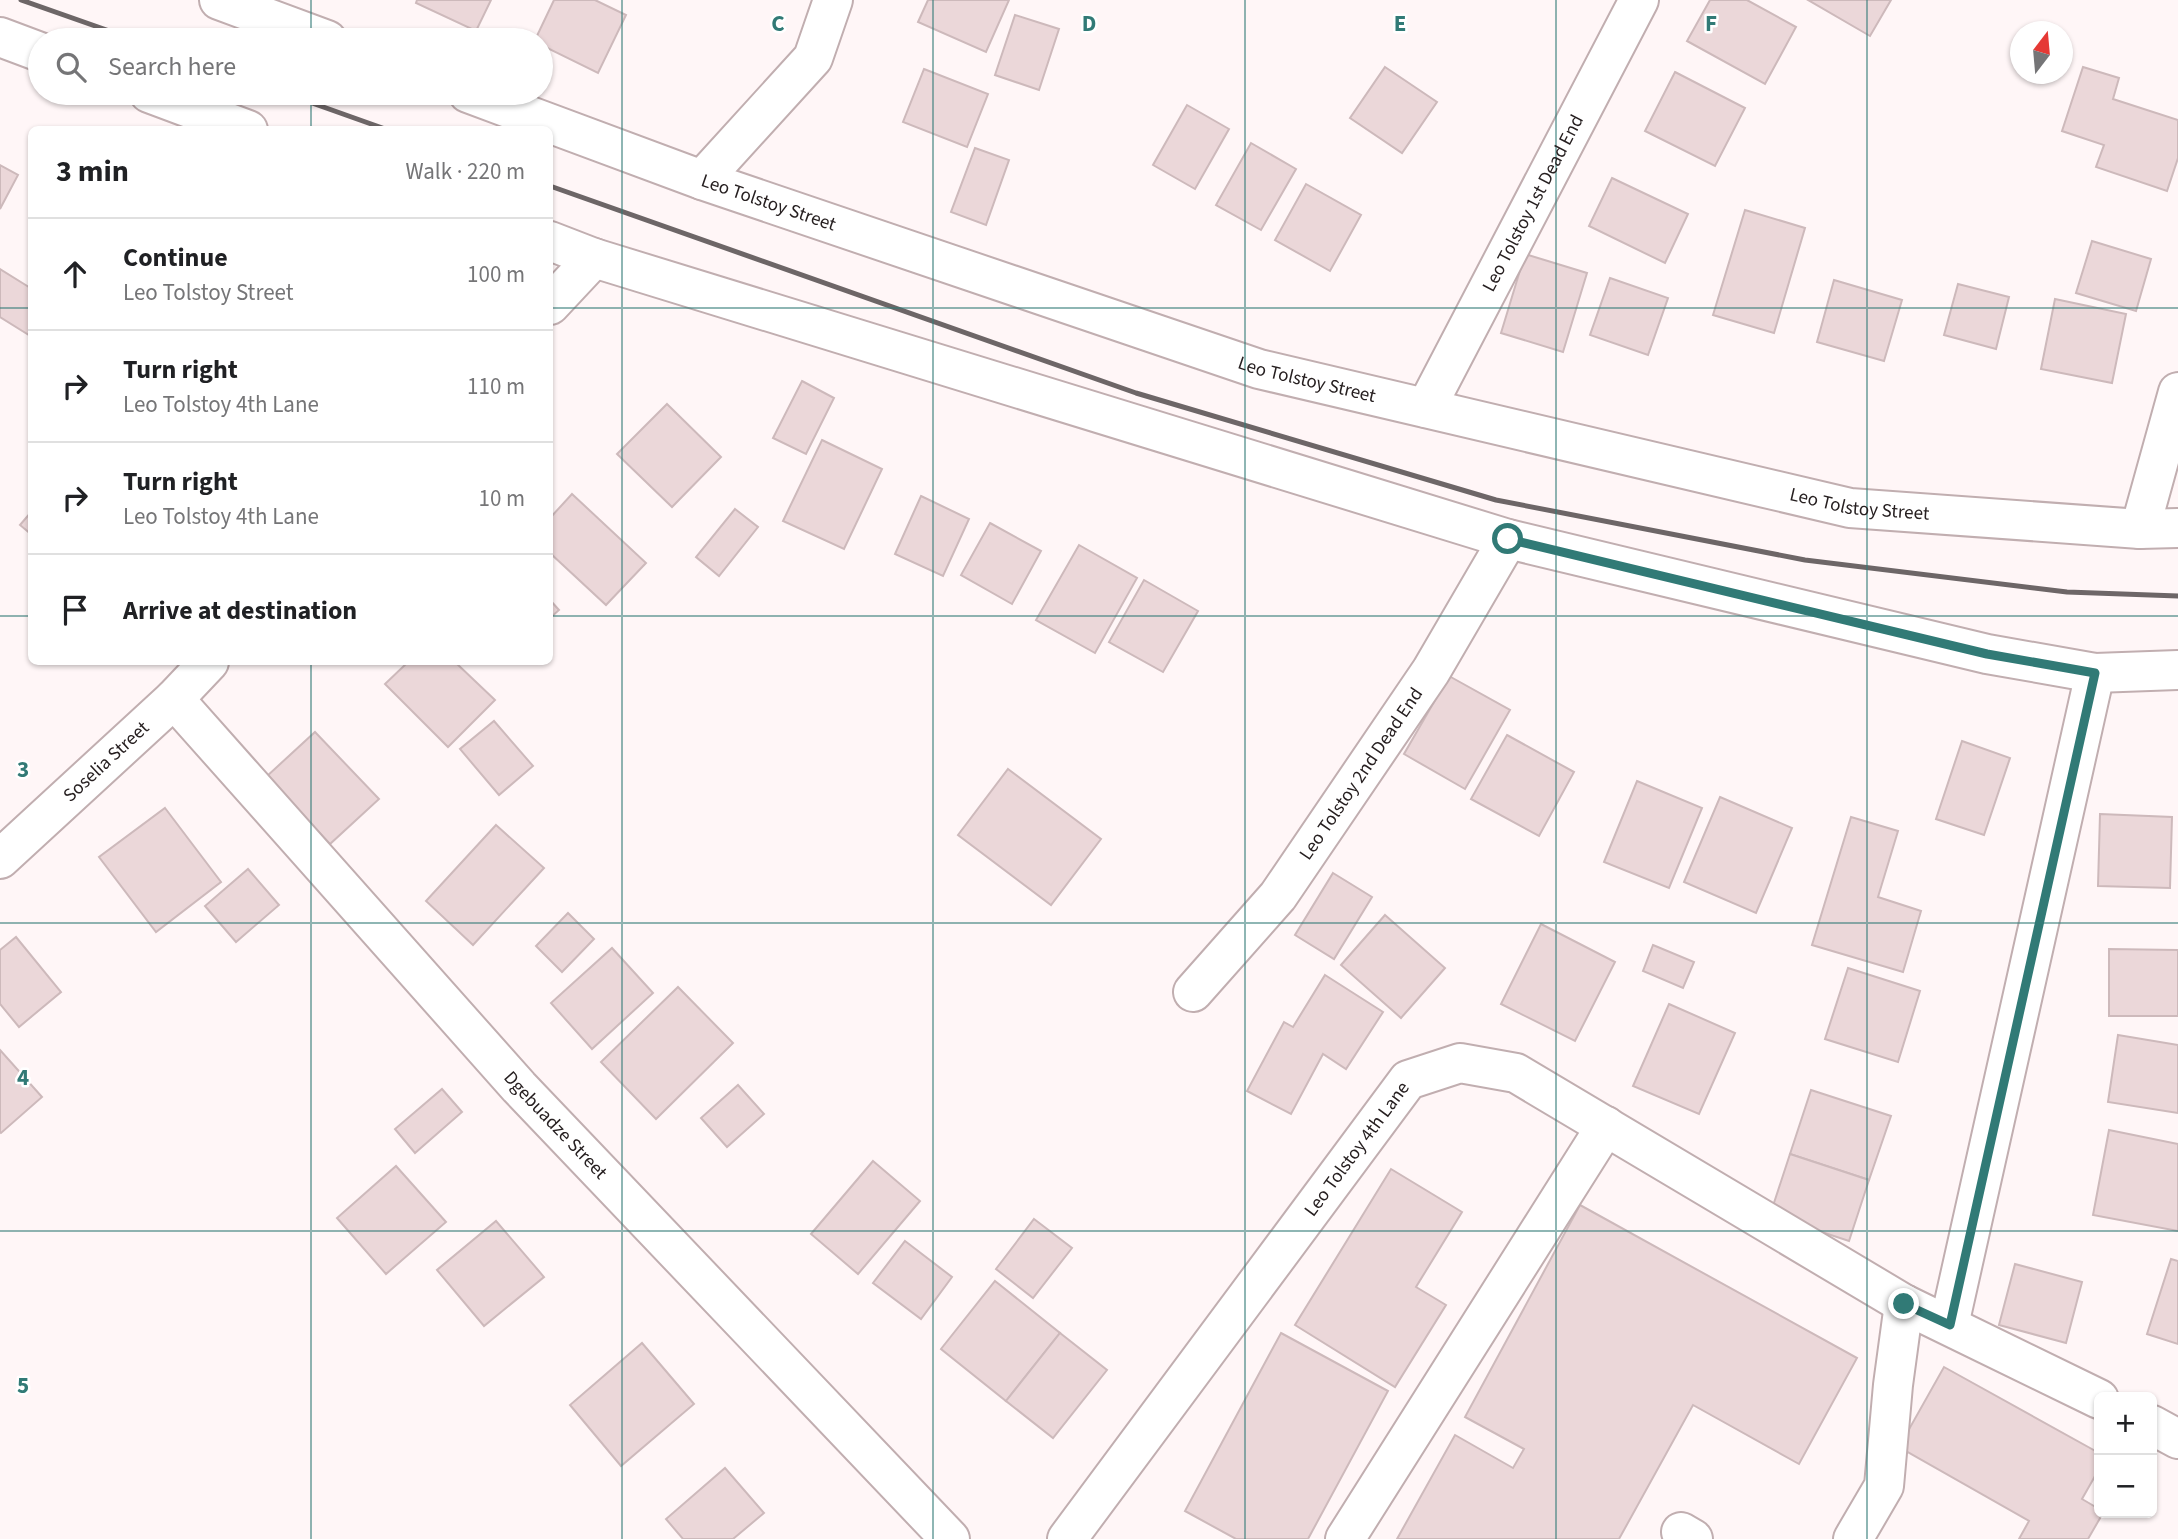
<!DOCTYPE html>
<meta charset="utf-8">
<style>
:root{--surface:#fff;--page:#f6f6f6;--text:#202124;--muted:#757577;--line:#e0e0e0}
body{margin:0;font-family:"Source Sans 3",sans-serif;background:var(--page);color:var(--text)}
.controls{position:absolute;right:21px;bottom:21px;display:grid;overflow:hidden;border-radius:10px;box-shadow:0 2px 5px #0004}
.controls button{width:63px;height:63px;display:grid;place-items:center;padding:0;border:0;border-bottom:2px solid var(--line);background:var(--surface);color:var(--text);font:35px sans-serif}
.compass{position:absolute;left:2010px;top:21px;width:63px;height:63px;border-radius:50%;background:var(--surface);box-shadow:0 2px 5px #0004;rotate:16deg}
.stop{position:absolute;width:21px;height:21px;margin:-16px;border:5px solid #317a76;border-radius:50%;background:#fff}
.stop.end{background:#317a76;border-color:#fff;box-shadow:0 2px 7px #0008}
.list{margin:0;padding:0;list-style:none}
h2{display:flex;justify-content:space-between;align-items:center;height:91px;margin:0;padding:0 28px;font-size:30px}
h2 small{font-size:23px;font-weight:400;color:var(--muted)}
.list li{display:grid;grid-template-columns:46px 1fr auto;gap:21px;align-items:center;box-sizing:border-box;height:112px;padding:0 28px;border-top:2px solid var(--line)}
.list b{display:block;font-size:26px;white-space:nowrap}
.list p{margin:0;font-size:23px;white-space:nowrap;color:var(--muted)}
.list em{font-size:23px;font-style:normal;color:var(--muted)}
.icon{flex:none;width:38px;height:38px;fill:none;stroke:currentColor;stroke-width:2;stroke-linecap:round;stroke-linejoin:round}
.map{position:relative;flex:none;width:2178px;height:1539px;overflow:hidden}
.search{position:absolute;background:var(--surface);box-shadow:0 2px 5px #0004;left:28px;top:28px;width:525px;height:77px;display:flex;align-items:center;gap:18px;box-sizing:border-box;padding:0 24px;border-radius:38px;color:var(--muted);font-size:26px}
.panel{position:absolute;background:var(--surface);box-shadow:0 2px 5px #0004;left:28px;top:126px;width:525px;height:539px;border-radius:10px}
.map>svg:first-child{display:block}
.building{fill:#ebd7d9;stroke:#cdb9bb;stroke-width:2}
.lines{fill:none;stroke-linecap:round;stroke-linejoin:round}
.minor-casing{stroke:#c1aeb0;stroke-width:42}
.minor{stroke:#fff;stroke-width:38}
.rail{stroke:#6d6667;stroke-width:5}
.route{stroke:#317a76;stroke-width:9}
.grid{fill:none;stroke:#317a76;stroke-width:2;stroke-opacity:0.55}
.labels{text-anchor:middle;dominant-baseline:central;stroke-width:5;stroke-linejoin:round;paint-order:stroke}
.street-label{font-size:19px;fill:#272021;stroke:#fff}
.grid-label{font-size:23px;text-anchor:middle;font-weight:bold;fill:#317a76;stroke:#fff;stroke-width:5;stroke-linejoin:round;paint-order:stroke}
</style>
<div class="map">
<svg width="2178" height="1539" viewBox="0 0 2178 1539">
<rect width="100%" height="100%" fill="#fff6f7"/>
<g class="building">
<path d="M417,0H491L476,31L416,3Z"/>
<path d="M554,0H595L626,15L598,73L541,45V40H535Z"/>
<path d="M928,0H1009L986,52L918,22Z"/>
<path d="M1710,0H1747L1796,27L1765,84L1687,41Z"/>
<path d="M1808,0H1891L1870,36Z"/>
<path d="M1015,15L1059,29L1039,90L995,75Z"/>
<path d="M1385,67L1437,102L1402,153L1350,118Z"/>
<path d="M2083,67L2119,78L2113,99L2178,120V158L2167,191L2096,167L2104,145L2062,131Z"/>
<path d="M924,69L988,94L967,147L903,122Z"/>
<path d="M1675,72L1745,108L1715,166L1645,131Z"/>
<path d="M1187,105L1229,129L1195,189L1153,165Z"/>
<path d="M1251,143L1296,169L1261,230L1216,205Z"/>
<path d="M975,148L1009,160L986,225L951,212Z"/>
<path d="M0,165L18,175L0,209Z"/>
<path d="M1612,178L1688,214L1665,263L1589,226Z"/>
<path d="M1306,184L1361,215L1330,271L1275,240Z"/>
<path d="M1745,210L1805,228L1774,333L1713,315Z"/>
<path d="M2092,241L2151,259L2136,311L2076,293Z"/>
<path d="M1525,254L1587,273L1563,352L1501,333Z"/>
<path d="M0,269L32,289V337L0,317Z"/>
<path d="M1610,278L1668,298L1648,355L1590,335Z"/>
<path d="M1834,280L1902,300L1884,361L1817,342Z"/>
<path d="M1958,284L2009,297L1996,349L1944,335Z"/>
<path d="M2055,299L2126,314L2112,383L2041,369Z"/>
<path d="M802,381L834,398L806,454L773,438Z"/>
<path d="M667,404L721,457L672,507L617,454Z"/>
<path d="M822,440L882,469L844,549L783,521Z"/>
<path d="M572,494L646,563L606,605L550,553V518Z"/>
<path d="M921,496L969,519L943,576L895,554Z"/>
<path d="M735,509L758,527L719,576L696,557Z"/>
<path d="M32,511V535L20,525Z"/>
<path d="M990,523L1041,551L1012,604L961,575Z"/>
<path d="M1079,545L1137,578L1095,653L1036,620Z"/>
<path d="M1144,580L1198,611L1163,672L1109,642Z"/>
<path d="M550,600L559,610L550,618Z"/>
<path d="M408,662H455L495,700L448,747L385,684Z"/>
<path d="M1449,676L1510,710L1465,789L1404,754Z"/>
<path d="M494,721L533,766L499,795L460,749Z"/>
<path d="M315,732L379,799L330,844L266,777Z"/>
<path d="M1507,735L1574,772L1539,836L1471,799Z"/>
<path d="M1962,741L2010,758L1984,835L1936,819Z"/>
<path d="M1008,769L1101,839L1051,905L958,835Z"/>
<path d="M1637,781L1702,808L1669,888L1604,862Z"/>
<path d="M1720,797L1792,828L1756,913L1684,882Z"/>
<path d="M165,808L221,882L156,932L99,857Z"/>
<path d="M2100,814L2172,817L2170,888L2098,886Z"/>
<path d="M1851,817L1898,831L1878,897L1921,911L1903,972L1812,945Z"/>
<path d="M496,825L544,868L473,945L426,901Z"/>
<path d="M248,869L279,905L236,942L205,906Z"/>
<path d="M1333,873L1372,897L1334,959L1295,935Z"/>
<path d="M568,913L594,939L562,972L536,946Z"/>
<path d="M1385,915L1445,968L1401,1018L1341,965Z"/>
<path d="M1541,924L1615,962L1575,1041L1501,1004Z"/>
<path d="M16,937L61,992L19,1027L0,1004V950Z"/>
<path d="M1653,945L1694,962L1683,988L1643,971Z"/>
<path d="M612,948L653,993L592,1049L551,1003Z"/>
<path d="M2109,949L2178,950V1016H2109Z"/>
<path d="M1848,968L1920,991L1898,1062L1825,1039Z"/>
<path d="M1325,975L1383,1012L1346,1069L1323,1054L1291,1114L1247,1091L1284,1022L1293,1027Z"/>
<path d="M678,987L733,1043L656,1119L601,1062Z"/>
<path d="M1669,1004L1735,1033L1699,1114L1633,1086Z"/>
<path d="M2118,1035L2178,1045V1113L2108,1102Z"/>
<path d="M0,1050L42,1097L1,1133L0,1132Z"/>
<path d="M738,1085L764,1114L727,1147L701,1118Z"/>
<path d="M442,1089L462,1112L415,1153L395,1129Z"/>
<path d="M1811,1090L1891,1116L1869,1180L1790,1154Z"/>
<path d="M2109,1130L2178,1144V1231L2093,1215Z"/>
<path d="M1790,1154L1869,1180L1849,1241L1770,1215Z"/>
<path d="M873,1161L920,1201L858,1274L811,1234Z"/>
<path d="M396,1166L446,1222L386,1274L337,1218Z"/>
<path d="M1391,1169L1462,1212L1416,1287L1446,1305L1395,1387L1295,1325Z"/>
<path d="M1580,1205L1857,1358L1799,1464L1693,1405L1619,1539H1397L1455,1435L1513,1468L1524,1449L1465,1417Z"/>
<path d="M1034,1219L1072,1248L1033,1298L996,1269Z"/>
<path d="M496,1221L544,1277L484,1326L437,1270Z"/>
<path d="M905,1241L952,1277L921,1319L873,1283Z"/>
<path d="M2171,1259L2178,1261V1344L2147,1334Z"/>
<path d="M2015,1264L2082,1282L2066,1343L1999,1325Z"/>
<path d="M995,1281L1060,1333L1006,1401L941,1349Z"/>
<path d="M1060,1333L1107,1370L1053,1438L1006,1401Z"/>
<path d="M1281,1333L1388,1391L1308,1539H1236L1185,1511Z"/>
<path d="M642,1343L694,1404L621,1466L570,1405Z"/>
<path d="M1944,1367L2099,1453V1469L2082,1499L2099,1509V1513H2103L2088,1539H2019L2029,1521L1899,1447Z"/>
<path d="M725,1468L764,1513L733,1539H683L666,1519Z"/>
</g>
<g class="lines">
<defs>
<g id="minor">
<path d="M219,0L327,40"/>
<path d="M0,37L40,52"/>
<path d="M149,93L248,130"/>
<path id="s1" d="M468,93L702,180L1259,369L1850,508L2140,529L2178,528"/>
<path d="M702,180L813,58L833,0"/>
<path d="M550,241L594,258L1508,539L1987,654L2095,673L2178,670"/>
<path d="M550,305L594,258"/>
<path id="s2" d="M1426,408L1639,0"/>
<path d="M2140,529L2178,392"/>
<path id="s3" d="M174,699L519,1087L950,1539"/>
<path id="s4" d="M0,859L174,699L209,662"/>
<path id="s5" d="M1193,992L1278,896L1431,671L1508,539"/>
<path d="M1949,1325L2095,673"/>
<path d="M2152,1425L2178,1439"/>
<path d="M1681,1532L1693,1539"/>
<path id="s6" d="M1067,1539L1408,1080L1460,1063L1516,1073L1904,1304L2099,1399"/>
<path d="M1345,1539L1606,1126"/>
<path d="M1853,1539L1884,1486L1893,1385L1904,1304"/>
</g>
</defs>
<use href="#minor" class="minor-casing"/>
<use href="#minor" class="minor"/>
<g class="rail">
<path d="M21,0L135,40"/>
<path d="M284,93L388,130"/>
<path d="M550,186L1136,393L1496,500L1805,560L2067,592L2178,596"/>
</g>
</g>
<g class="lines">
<path class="route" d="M1508,539L1987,654L2095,673L1950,1325L1904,1304"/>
</g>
<path class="grid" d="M311,0V40M622,0V1539M933,0V1539M1245,0V1539M1556,0V1539M1867,0V1539M311,93V130M0,308H32M550,308H2178M0,616H32M550,616H2178M311,662V1539M0,923H2178M0,1231H2178"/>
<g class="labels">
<g class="street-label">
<text stroke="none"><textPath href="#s1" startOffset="320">Leo Tolstoy Street</textPath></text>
<text stroke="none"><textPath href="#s2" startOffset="231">Leo Tolstoy 1st Dead End</textPath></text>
<text stroke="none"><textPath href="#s1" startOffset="887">Leo Tolstoy Street</textPath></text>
<text stroke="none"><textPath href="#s1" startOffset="1454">Leo Tolstoy Street</textPath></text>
<text stroke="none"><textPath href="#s4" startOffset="144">Soselia Street</textPath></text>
<text stroke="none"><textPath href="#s5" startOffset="276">Leo Tolstoy 2nd Dead End</textPath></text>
<text stroke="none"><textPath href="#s3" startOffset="572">Dgebuadze Street</textPath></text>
<text stroke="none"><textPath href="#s6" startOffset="486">Leo Tolstoy 4th Lane</textPath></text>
</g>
</g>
<g class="grid-label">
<text x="778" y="31">C</text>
<text x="1089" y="31">D</text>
<text x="1400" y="31">E</text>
<text x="1711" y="31">F</text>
<text x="23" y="777">3</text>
<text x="23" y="1085">4</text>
<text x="23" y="1393">5</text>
</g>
</svg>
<div class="controls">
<button>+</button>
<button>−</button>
</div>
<svg class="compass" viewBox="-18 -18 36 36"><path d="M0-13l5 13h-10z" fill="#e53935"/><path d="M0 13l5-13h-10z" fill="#757577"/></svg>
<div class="stop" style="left:1508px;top:539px"></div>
<div class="stop end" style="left:1904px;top:1304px"></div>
<div class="search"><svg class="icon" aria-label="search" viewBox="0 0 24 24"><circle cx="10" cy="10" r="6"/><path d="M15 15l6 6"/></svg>Search here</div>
<section class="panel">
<h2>3 min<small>Walk · 220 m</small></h2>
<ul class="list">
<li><svg class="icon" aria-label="ahead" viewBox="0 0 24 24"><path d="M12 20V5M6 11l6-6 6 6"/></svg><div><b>Continue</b><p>Leo Tolstoy Street</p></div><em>100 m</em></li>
<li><svg class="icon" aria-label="right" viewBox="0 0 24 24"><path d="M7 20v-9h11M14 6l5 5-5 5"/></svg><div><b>Turn right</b><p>Leo Tolstoy 4th Lane</p></div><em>110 m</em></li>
<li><svg class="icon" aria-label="right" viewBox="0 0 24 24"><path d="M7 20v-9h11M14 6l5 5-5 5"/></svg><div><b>Turn right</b><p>Leo Tolstoy 4th Lane</p></div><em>10 m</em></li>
<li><svg class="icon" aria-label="arrive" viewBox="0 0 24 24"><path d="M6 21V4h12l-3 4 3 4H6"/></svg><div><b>Arrive at destination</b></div></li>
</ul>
</section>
</div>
